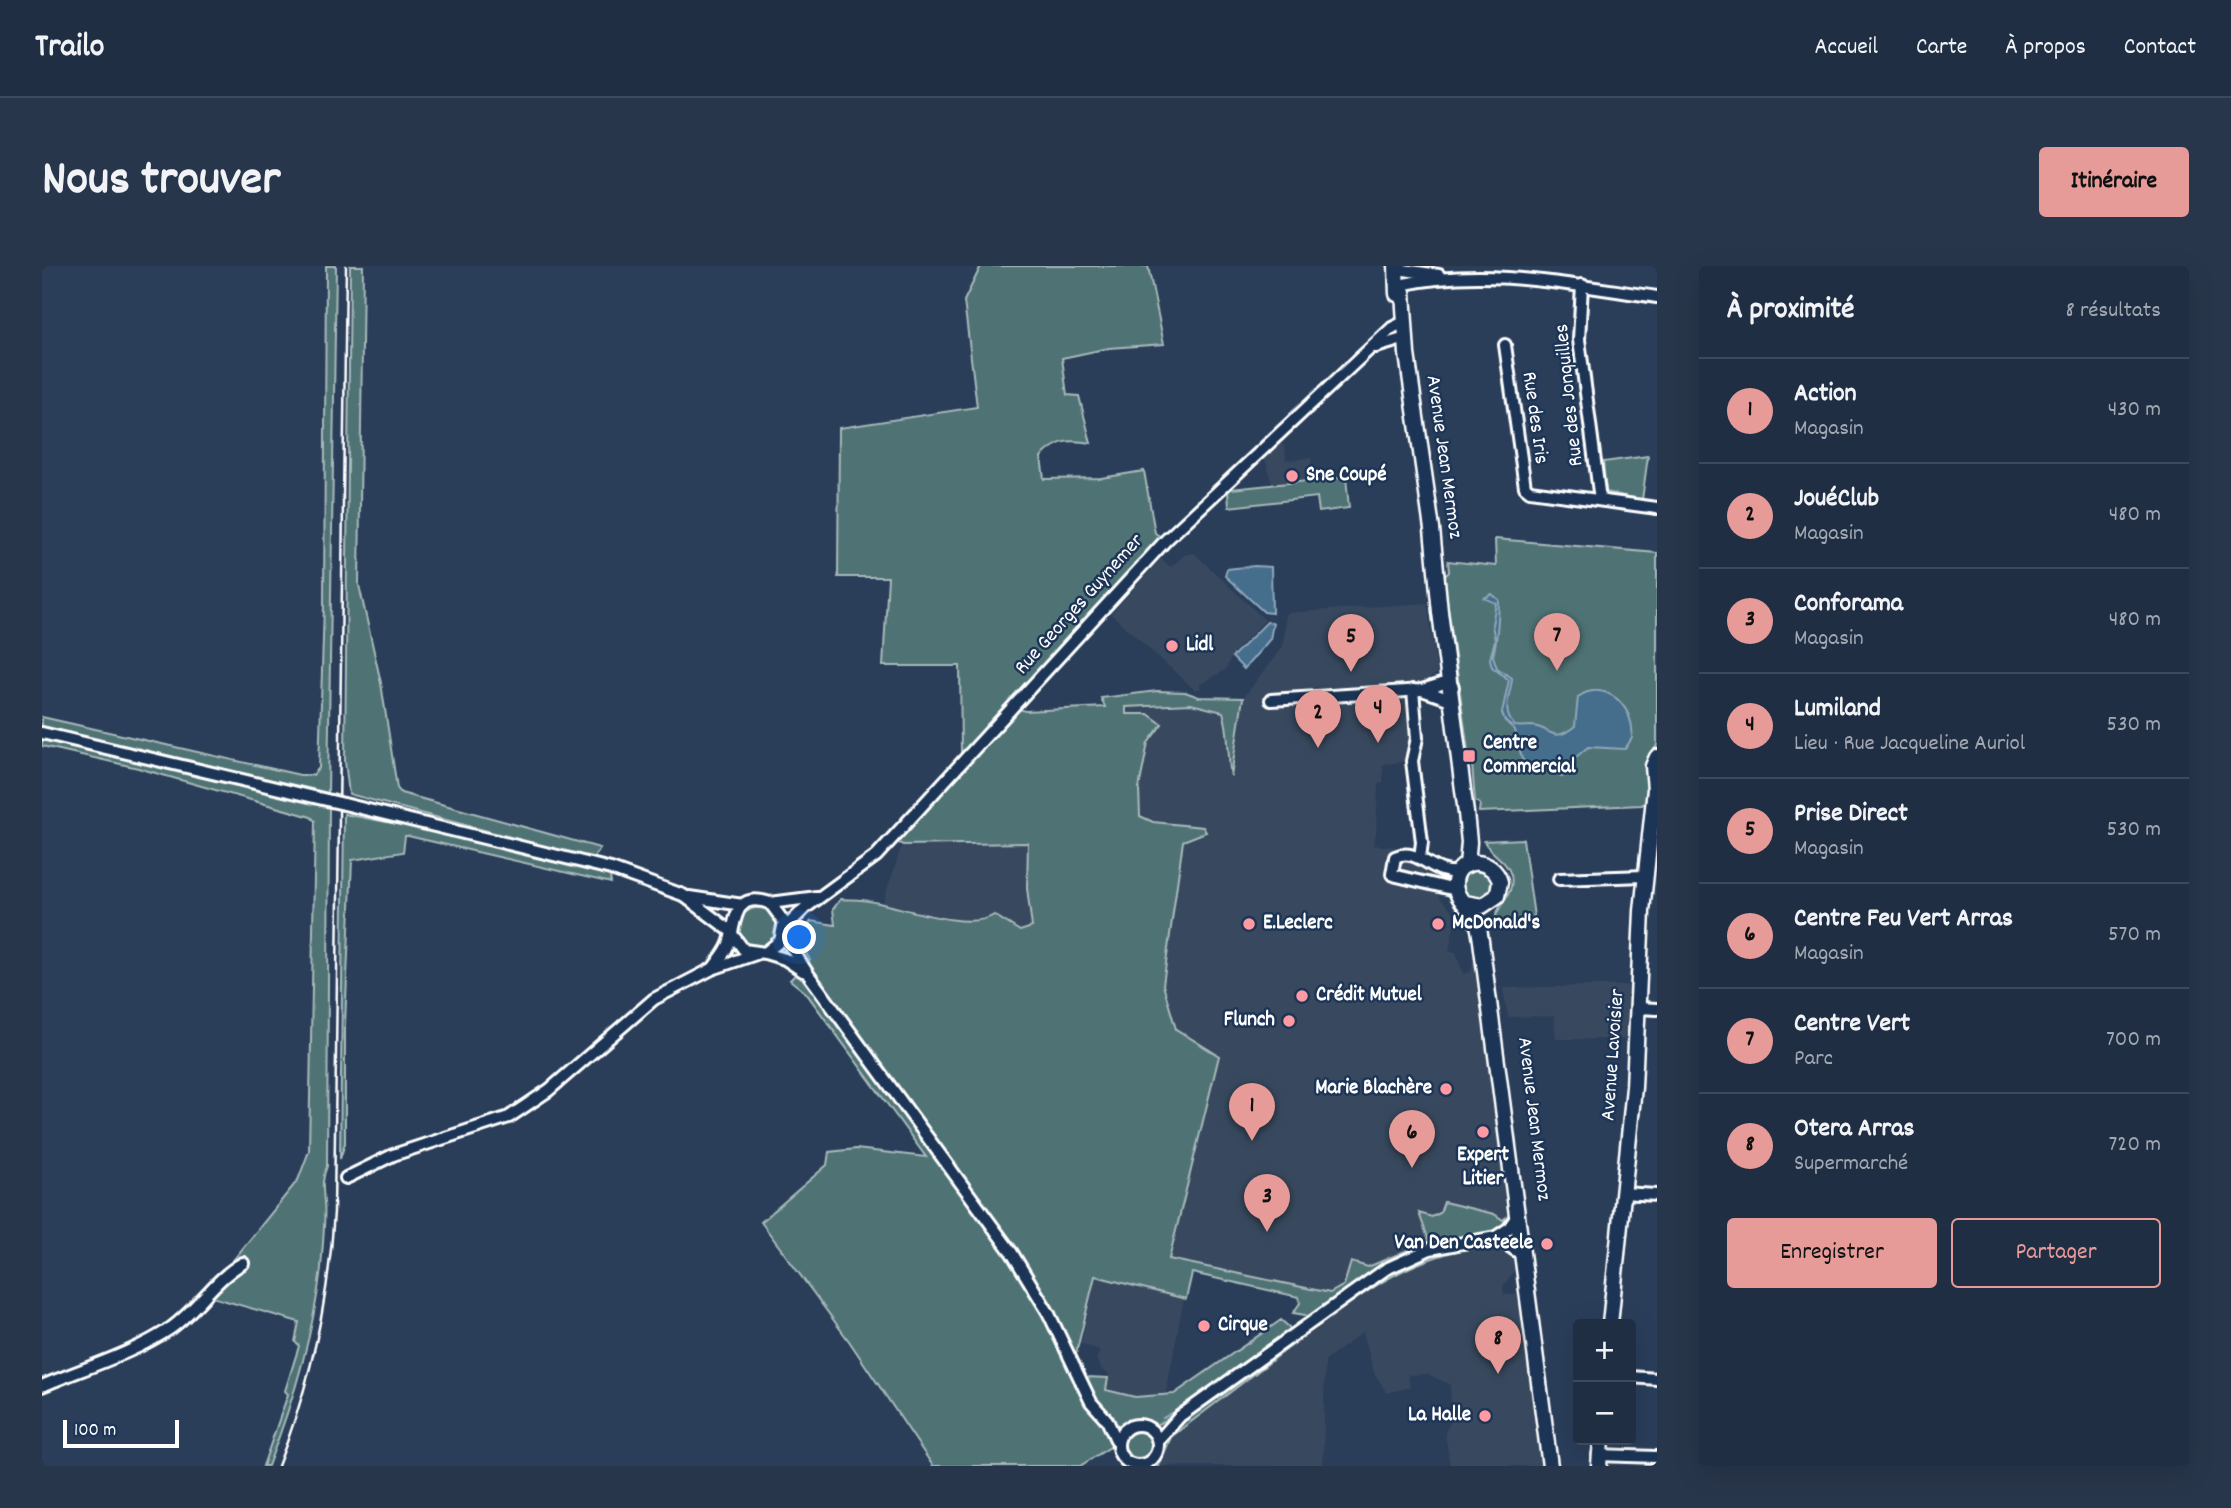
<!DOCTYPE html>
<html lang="fr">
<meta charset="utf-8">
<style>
:root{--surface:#202e44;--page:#28364b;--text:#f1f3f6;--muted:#a2a8b2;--line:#3d4a5d;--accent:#e69b98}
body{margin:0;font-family:Dekko,sans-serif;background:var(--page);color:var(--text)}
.controls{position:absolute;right:21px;bottom:21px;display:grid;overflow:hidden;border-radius:7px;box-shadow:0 7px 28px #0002}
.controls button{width:63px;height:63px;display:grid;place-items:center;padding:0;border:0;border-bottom:2px solid var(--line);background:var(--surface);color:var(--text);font:35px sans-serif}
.scale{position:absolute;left:21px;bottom:18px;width:116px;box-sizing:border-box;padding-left:7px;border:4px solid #fff;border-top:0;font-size:19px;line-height:24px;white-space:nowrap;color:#fff;-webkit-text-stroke:5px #1d3557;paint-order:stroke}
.you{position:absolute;left:758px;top:672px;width:24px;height:24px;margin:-18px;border:5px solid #fff;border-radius:50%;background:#1a73e8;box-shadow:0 0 0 10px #1a73e833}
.badge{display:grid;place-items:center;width:46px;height:46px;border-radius:50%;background:var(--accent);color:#111;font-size:23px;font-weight:700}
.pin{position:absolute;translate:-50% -58px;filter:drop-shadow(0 2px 4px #0008)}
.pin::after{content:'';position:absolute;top:37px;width:24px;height:21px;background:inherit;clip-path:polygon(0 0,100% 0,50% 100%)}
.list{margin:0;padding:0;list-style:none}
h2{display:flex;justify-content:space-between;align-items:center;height:91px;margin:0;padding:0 28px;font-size:30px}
h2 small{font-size:23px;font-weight:400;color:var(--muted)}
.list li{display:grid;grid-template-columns:46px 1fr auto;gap:21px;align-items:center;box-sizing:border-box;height:105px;padding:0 28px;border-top:2px solid var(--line)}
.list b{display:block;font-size:26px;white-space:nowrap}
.list p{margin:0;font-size:23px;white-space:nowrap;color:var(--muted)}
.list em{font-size:23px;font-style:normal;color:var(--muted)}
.actions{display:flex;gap:14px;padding:21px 28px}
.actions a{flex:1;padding:16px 0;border:2px solid var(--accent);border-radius:7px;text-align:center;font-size:24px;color:var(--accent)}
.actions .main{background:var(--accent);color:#111}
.map{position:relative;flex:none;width:1615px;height:1200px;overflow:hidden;border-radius:7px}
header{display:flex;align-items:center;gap:42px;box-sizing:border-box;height:98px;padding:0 35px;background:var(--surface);border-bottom:2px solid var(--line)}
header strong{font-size:33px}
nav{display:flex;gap:38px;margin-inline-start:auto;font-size:24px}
.intro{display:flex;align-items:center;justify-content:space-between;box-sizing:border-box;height:168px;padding:0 42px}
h1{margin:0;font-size:49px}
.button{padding:18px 32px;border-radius:7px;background:var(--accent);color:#111;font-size:24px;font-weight:700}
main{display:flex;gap:42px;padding:0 42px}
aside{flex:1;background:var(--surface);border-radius:7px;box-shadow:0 7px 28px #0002}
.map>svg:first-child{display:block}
.built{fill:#39485e}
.green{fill:#507374;stroke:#a8b9ba;stroke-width:2}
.water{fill:#446d8c;stroke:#8fa7ba;stroke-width:2}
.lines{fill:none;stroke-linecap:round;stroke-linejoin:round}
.stream{stroke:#8fa7ba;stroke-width:2.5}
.minor-casing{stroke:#fff;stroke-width:16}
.major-casing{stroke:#fff;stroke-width:19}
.minor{stroke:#1d3557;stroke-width:10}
.major{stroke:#1d3557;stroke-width:14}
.rail{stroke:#fff;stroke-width:2.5}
.minor-bridge-casing{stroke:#fff;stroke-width:16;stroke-linecap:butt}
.minor-bridge{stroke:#1d3557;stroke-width:10}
.poi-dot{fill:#ff9aa2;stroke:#1d3557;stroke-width:2.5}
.labels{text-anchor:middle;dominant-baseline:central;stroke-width:5;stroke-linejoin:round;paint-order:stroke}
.street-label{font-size:21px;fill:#fff;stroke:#1d3557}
.poi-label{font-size:21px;font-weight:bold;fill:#fff;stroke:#1d3557;text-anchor:start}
</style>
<header>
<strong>Trailo</strong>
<nav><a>Accueil</a><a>Carte</a><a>À propos</a><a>Contact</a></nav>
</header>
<div class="intro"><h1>Nous trouver</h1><a class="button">Itinéraire</a></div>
<main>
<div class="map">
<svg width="1615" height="1200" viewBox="0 0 1615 1200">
<rect width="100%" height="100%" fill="#2a3e5a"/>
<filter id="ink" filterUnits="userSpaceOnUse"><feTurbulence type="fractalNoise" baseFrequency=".0143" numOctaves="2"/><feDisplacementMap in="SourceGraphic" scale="14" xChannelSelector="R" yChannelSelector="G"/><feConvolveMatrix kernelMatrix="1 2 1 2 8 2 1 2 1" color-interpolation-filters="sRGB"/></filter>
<g filter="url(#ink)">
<g class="built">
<path d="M1233,173L1243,181L1244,194L1269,192L1271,215L1230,219L1221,184Z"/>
<path d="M1152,287L1223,354L1192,386L1183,404L1157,419L1160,422L1153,424L1069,348L1119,293L1129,301L1142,289Z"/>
<path d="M1385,337L1395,407L1380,418V424H1372L1370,495L1341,498V517L1336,518L1334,568L1331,579L1385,584L1402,607L1397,631L1414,649L1407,686H1414L1421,708L1429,706L1432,684L1445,682L1478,941L1461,954L1398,947L1390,951L1378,948L1387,975L1326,1001L1309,997L1302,1019L1288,1027L1127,993L1177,790L1134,763L1121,719L1141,575L1081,547L1084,440L1149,438L1181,446L1186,461L1185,491L1189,508L1201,432L1241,380L1244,347Z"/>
<path d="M986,577L985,622L990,661L984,665H978L952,649L944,654H919L840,639L860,579Z"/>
<path d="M1598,719L1595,773H1514L1512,750L1466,751L1461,722Z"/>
<path d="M1442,980H1458L1473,989L1474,1002L1461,1020L1462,1029L1488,1028L1511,1200H1408L1403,1166L1410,1153L1408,1118L1385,1108L1366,1109L1368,1121L1345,1127L1332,1107L1321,1066L1283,1094L1281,1200H1117L1129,1171L1337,1016L1385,993Z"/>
<path d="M1053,1010L1142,1032L1124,1127L1093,1131L1064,1124L1067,1107L1061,1105L1054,1094L1058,1084L1039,1078Z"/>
</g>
<g class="green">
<path d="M284,0H294L286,527L116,487L115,499L155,506L287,541L285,900C279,915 281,922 282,937C284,950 280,987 279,1002C271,1071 251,1136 226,1200H221L246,1128L243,1125L257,1080L253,1076L257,1056L163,1029L256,914L267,885L273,555L269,551L96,502L0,480V451L258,509H271L277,502L282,338Z"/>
<path d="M308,0H321L317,319L339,417L355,522L359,527L558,582L551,593L307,528L303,495Z"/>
<path d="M939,0H1106L1122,78L1067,82L1020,92L1025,129L1037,130L1049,177C1026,173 1016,174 999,191L1002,213L1059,212L1102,205L1113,267L1124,274L971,441L983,445L1063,441L1059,432L1115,425L1143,426L1157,431L1201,432L1189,510C1185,489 1188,467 1181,446L1149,438L1084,441V448H1106L1120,458L1106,477L1097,522L1098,550L1111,556L1161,561L1164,566L1141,575L1121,719L1134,763L1177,790L1127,993L1288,1027L1302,1019L1309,996L1326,1001L1387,975L1377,947L1390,951L1398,947L1402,936L1452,948L1461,954L1474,942L1458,980C1385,981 1331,1019 1275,1061L1263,1049L1251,1047L1258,1037L1257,1031L1150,1007L1144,1033L1053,1010L1034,1088L1044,1111L1066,1112L1064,1124L1093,1131L1132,1128L1239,1054L1247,1061L1249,1068C1209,1096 1153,1145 1110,1160C1102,1164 1094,1157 1084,1162L1065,1154L1070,1175L1068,1181L1038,1200H891L807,1075L719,956L785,899L787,886L814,883L884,891L764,727L748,714L768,694C758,679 758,669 769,655L793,659L791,643L799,633C808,634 818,633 827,635C858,640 926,666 952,649L978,665L990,661L985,622L986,577L861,579L850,574L922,494L919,488L918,400H841L846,311H796L797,162L935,141L922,35Z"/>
<path d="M1606,190L1600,234L1564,226L1561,196Z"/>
<path d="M1304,211L1307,242L1277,246L1275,231L1187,241L1186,226L1189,223Z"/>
<path d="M1453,273L1615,287V478L1607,504L1605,534L1600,539L1437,546L1438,538L1433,535L1429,487L1426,485L1402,311L1407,306L1406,295L1454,300Z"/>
<path d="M302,548L371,561L550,605L568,610L569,617L366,570H363L361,586L310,594L303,759V877L298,893Z"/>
<path d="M1481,573L1493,657L1453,660C1450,641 1474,631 1469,609C1465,594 1449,589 1442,575Z"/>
<circle cx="1435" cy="618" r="15"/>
<circle cx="716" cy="662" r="20"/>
<path d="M1262,1066L1265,1068L1129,1171L1117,1200H1105L1119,1188L1124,1170L1151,1146Z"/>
<circle cx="1096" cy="1179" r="15"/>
</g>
<g class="water">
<path d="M1213,300L1229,301L1230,347L1222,346L1183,310L1185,303Z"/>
<path d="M1450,328L1457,334C1456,353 1456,371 1451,390L1455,402L1470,412C1469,429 1458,445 1473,460C1479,461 1484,460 1490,460C1509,461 1510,479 1533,460L1536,431C1564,411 1594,443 1590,472L1583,483L1546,481L1534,491L1531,504L1520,511L1504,497L1485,499L1480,493L1473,464L1463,455L1460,447L1467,414L1450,401L1448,393L1453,374L1450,359L1454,337L1442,332Z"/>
<path d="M1225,356L1231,357L1228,373L1202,403L1190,391Z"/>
</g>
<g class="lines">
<g class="stream">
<path d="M1267,1051L1331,1006"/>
<path d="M1121,1152L1140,1142"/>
</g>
<defs>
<g id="minor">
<path d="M1355,3L1397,9"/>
<path d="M1357,19C1443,0 1529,19 1615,31"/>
<path d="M1540,19L1537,74L1558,234"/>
<path d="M1463,79L1483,221L1488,225L1615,242"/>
<path d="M1334,81L1364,72"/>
<path d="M1371,424L1375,472L1370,495L1380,576L1378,592"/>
<path d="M1380,424L1406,433L1410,438"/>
<path d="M1229,434L1380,424L1406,416L1411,421"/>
<path d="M0,467L289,535"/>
<path d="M302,538L569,603L641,629L690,666"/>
<path d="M1517,613L1603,610"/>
<path d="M1414,624L1355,610L1350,608L1353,591C1377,580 1390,610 1417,606"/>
<path d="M647,631L701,639"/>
<path d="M728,637L775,631"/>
<path d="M742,663L763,642L834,590L1124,274L1350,62L1362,56"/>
<path d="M741,669L766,708L970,987L1006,1046L1049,1136L1065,1154L1075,1176"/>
<path d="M723,687L743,693L761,705"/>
<path d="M672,701C679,691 687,683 689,671C694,649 695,626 728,637L742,656L738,675L723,687L702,684L690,668"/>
<path d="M1597,742L1615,743"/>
<path d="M304,912L351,889L467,851L507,824L612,733L670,703L714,688"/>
<path d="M1580,927L1615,929"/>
<path d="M1454,971L1480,989"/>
<path d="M1589,1111L1615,1113"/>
<path d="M0,1120C42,1102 91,1088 129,1062C156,1043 172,1013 201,997"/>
<circle cx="1096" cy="1179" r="20"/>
<path d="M1116,1175L1138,1150L1344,1003L1388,983L1454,971L1466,963L1475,950"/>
<path d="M1556,1189L1615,1191"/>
</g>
<g id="major">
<path d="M1354,0L1355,28"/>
<path d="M1357,19L1361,26L1365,88L1390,263L1398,346L1424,547L1427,576L1425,599"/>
<path d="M1423,637L1440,640L1455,630L1458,616C1452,592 1415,589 1413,616C1412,632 1428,641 1434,654C1437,660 1438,668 1439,675L1508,1200"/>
<path d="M1568,1058L1592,821L1600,645L1613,523L1611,500L1615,491"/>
<path d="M1557,1200L1559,1174"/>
</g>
</defs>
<use href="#minor" class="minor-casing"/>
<use href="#major" class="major-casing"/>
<use href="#minor" class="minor"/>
<use href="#major" class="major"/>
<path class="rail" d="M236,1200C268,1119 287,1034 292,946L304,0"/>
<defs>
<path id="minor-bridge" d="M289,535L302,538"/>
</defs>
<use href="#minor-bridge" class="minor-bridge-casing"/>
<use href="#minor-bridge" class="minor-bridge"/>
</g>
</g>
<g class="poi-dot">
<circle cx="1250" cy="210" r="7"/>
<circle cx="1130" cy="380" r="7"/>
<rect x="1420" y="483" width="14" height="14" rx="3.5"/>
<circle cx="1207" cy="658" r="7"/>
<circle cx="1396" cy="658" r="7"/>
<circle cx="1260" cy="730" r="7"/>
<circle cx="1247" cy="755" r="7"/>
<circle cx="1404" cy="823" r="7"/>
<circle cx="1441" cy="866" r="7"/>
<circle cx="1505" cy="978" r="7"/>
<circle cx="1162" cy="1060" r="7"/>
<circle cx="1443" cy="1150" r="7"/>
</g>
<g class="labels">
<g class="street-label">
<text transform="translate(1528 129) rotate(-96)">Rue des Jonquilles</text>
<text transform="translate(1492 152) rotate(82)">Rue des Iris</text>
<text transform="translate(1401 191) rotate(82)">Avenue Jean Mermoz</text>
<text transform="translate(1038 339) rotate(-48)">Rue Georges Guynemer</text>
<text transform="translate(1572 789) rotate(-86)">Avenue Lavoisier</text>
<text transform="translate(1491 853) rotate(83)">Avenue Jean Mermoz</text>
</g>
<g class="poi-label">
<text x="1264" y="210">Sne Coupé</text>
<text x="1144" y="380">Lidl</text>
<text x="1441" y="478">Centre<tspan x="1441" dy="24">Commercial</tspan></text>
<text x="1221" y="658">E.Leclerc</text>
<text x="1410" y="658">McDonald's</text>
<text x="1274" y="730">Crédit Mutuel</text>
<text x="1233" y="755" text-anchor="end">Flunch</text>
<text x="1390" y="823" text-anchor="end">Marie Blachère</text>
<text x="1441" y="890" text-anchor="middle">Expert<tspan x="1441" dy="24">Litier</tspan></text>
<text x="1491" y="978" text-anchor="end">Van Den Casteele</text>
<text x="1176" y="1060">Cirque</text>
<text x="1429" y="1150" text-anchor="end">La Halle</text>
</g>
</g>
</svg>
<div class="controls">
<button>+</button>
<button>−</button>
</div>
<div class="scale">100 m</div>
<div class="you"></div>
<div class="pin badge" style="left:1210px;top:875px">1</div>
<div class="pin badge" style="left:1276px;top:482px">2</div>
<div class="pin badge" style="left:1225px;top:966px">3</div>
<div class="pin badge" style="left:1336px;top:477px">4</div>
<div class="pin badge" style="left:1309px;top:406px">5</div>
<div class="pin badge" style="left:1370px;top:902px">6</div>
<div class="pin badge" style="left:1515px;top:405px">7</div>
<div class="pin badge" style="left:1456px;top:1108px">8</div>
</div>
<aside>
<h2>À proximité<small>8 résultats</small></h2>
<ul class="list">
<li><span class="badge">1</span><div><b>Action</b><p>Magasin</p></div><em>430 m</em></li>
<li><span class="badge">2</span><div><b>JouéClub</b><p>Magasin</p></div><em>480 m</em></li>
<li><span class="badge">3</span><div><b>Conforama</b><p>Magasin</p></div><em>480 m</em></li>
<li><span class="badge">4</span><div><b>Lumiland</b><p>Lieu · Rue Jacqueline Auriol</p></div><em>530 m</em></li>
<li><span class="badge">5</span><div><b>Prise Direct</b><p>Magasin</p></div><em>530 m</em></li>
<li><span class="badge">6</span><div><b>Centre Feu Vert Arras</b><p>Magasin</p></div><em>570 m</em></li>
<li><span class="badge">7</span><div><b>Centre Vert</b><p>Parc</p></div><em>700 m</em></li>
<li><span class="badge">8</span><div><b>Otera Arras</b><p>Supermarché</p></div><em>720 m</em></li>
</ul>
<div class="actions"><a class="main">Enregistrer</a><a>Partager</a></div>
</aside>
</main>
